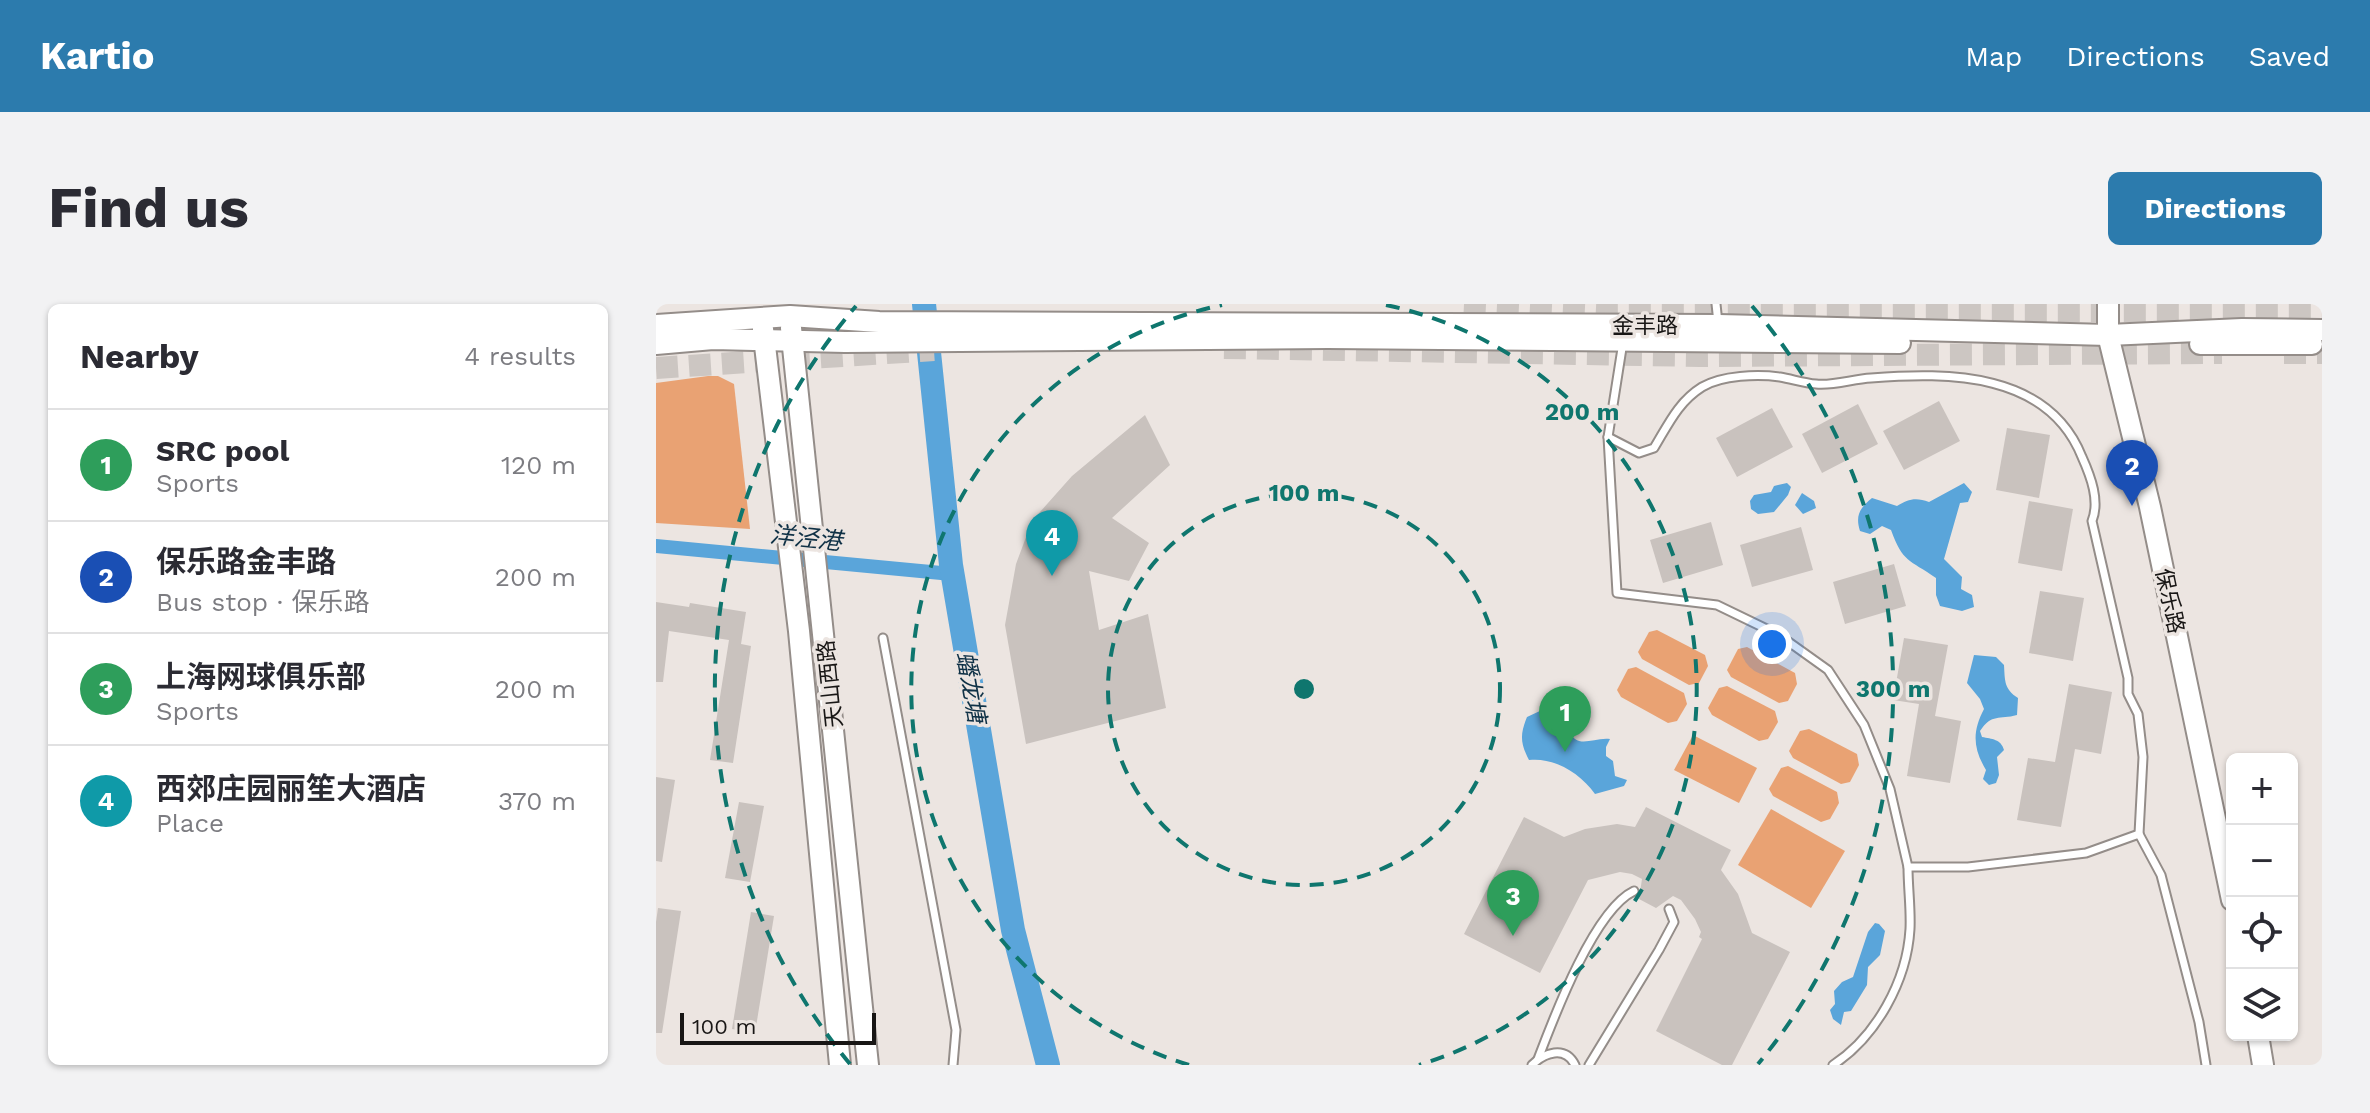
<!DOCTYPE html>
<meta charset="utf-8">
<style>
:root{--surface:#fff;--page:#f2f2f3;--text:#2b2b33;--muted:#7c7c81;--line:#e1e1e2;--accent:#2c7bad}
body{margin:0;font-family:"Work Sans","Noto Sans SC",sans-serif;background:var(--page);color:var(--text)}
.controls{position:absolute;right:24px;bottom:24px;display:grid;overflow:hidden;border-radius:12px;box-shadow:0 2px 6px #0004}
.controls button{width:72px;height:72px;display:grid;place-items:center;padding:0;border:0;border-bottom:2px solid var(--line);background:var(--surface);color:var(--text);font:40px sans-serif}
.scale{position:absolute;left:24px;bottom:20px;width:196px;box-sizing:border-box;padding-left:8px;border:4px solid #181615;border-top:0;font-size:22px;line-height:28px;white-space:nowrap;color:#181615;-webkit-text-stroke:6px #ece5e1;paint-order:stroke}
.you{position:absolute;left:1116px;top:340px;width:28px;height:28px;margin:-20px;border:6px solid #fff;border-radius:50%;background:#1a73e8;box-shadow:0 0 0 12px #1a73e833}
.badge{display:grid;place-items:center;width:52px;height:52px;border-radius:50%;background:var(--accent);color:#fff;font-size:26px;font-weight:700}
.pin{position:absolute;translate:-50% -66px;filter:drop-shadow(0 2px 4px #0008)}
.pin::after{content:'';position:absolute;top:42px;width:28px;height:24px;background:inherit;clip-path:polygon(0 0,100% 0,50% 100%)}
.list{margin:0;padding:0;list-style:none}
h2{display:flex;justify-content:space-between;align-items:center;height:104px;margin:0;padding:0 32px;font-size:34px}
h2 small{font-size:26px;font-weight:400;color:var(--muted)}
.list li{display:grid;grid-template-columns:52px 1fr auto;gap:24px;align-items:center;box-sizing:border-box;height:112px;padding:0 32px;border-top:2px solid var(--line)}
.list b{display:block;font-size:30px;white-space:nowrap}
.list p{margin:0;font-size:26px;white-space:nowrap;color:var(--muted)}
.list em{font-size:26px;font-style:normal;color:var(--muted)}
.icon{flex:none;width:44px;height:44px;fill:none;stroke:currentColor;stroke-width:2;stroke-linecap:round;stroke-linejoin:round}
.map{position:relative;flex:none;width:1666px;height:761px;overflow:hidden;border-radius:12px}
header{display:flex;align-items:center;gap:48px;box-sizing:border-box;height:112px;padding:0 40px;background:var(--accent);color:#fff}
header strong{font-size:38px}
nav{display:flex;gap:44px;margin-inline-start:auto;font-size:28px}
.intro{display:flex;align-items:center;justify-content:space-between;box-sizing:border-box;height:192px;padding:0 48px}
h1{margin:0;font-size:56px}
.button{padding:20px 36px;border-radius:12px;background:var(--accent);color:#fff;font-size:28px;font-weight:700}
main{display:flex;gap:48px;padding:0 48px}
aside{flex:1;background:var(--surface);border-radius:12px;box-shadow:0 2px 6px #0004}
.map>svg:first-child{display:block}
.green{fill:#e9a273}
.water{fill:#5aa5da}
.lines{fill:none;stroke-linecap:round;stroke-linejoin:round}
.canal{stroke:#5aa5da;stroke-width:14}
.river{stroke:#5aa5da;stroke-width:24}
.building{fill:#c9c2be}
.primary-tunnel{stroke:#ccc6c2;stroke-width:22;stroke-dasharray:22 11;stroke-linecap:butt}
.lane-casing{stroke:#948d89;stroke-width:11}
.secondary-casing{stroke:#948d89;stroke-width:24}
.lane{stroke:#fff;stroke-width:7}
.secondary{stroke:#fff;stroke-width:20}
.ring{fill:none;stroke:#0f766e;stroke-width:4;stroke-dasharray:14 10}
.labels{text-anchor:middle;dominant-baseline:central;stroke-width:7;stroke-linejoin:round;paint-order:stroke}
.street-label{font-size:22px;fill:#181615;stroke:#ece5e1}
.water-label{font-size:24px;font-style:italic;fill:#0f3146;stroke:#ece5e1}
.centre{fill:#0f766e;stroke:#ece5e1;stroke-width:4}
.ring-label{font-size:24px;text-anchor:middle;font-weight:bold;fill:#0f766e;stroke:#ece5e1;stroke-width:7;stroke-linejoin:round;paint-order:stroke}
</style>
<header>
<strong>Kartio</strong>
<nav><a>Map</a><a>Directions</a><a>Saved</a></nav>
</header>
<div class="intro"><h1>Find us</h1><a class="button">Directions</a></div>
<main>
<aside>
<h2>Nearby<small>4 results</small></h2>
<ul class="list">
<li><span class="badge" style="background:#2e9e5b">1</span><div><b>SRC pool</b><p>Sports</p></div><em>120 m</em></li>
<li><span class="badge" style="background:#1a4fb4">2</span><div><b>保乐路金丰路</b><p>Bus stop · 保乐路</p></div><em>200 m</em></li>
<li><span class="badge" style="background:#2e9e5b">3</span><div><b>上海网球俱乐部</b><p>Sports</p></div><em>200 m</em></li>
<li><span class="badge" style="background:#0f9aa8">4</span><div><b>西郊庄园丽笙大酒店</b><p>Place</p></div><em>370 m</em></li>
</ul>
</aside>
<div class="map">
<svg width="1666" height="761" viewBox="0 0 1666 761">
<rect width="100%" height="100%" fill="#ece5e1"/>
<g class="green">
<path d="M52,72H62L78,80L94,225L0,219V79Z"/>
<path d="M1001,326L1049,351L1052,362L1043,379L1033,381L986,355L982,348L993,328Z"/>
<path d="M1091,343L1139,369L1141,380L1132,397L1123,399L1075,373L1071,366L1082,345Z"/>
<path d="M980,363L1028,389L1031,400L1021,417L1012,419L965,393L961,386L972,365Z"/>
<path d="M1071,382L1119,407L1122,418L1112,435L1103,437L1056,411L1052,404L1063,384Z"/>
<path d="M1153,425L1201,450L1203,461L1194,478L1185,480L1137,454L1133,447L1144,427Z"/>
<path d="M1037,431L1101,464L1083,499L1018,466Z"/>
<path d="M1132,462L1181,488L1183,499L1174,515L1165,518L1117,492L1113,485L1125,464Z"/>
<path d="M1115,505L1189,547L1155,604L1082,561Z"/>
</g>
<g class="water">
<path d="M1131,179L1135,183L1132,191L1118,208L1102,210L1095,205L1094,197L1098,191L1115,188L1118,182Z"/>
<path d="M1308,179L1316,188L1312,198L1304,199L1288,255L1306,273L1305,285L1316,291L1318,303L1306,307L1284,302L1280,291V274C1253,255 1247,259 1235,226L1226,222L1214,230L1204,227C1199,211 1204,204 1216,194L1241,202C1252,195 1260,193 1273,198Z"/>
<path d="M1146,189L1158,197L1160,204L1147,210L1139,201Z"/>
<path d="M1318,351L1340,353L1348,361C1349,377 1348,385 1362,394L1361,411C1343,416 1336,409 1324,427L1326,433C1336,435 1345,435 1348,446L1341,453L1343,471L1340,479L1333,481L1327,475L1330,466C1317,444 1316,428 1328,405L1324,395L1311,379Z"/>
<path d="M886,406L898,408L899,417L906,425H912C921,447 936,433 954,435L950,443V452L957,457L959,472L971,476L968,482L939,490C924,469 898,453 873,456C864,439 864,430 871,413Z"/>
<path d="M1219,619L1223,620L1229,627L1224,651L1212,663L1211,681L1195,707L1188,708L1185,721L1177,715L1174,706L1179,700L1178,687L1186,678L1197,673L1212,628Z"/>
</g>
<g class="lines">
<path class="canal" d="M0,242L296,270"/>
<path class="river" d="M268,0L295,261L357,626L392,761"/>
</g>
<g class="building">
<path d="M1283,97L1304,137L1248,166L1227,127Z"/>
<path d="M1202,100L1222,140L1166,169L1146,130Z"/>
<path d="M1116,104L1137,143L1081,173L1060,134Z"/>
<path d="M489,111L514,161L456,214L493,239L473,277L433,267L443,326L492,310L510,404L370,440L349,321L360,260L376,217L416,172Z"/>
<path d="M1351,124L1394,131L1383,194L1340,186Z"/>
<path d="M1373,197L1417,205L1406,267L1362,259Z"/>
<path d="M1055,218L1067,261L1007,279L994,236Z"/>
<path d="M1145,223L1157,266L1096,283L1084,241Z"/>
<path d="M1238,260L1250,302L1189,320L1177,278Z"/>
<path d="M1384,287L1428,294L1417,357L1373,349Z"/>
<path d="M0,298L33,303L34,299L90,308L85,340L95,342L77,459L54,456L73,336L13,327L7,378H0Z"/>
<path d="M1248,334L1292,341L1279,412L1305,417L1294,479L1251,472L1263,400L1237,396Z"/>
<path d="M1413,380L1456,388L1445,450L1419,445L1405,523L1361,516L1372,454L1399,458Z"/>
<path d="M0,473L19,476L6,558L0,557Z"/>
<path d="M83,498L108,502L94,578L69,574Z"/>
<path d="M990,503L1075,546L1065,566L1082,590L1096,629L1134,648L1076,761H1066L1000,727L1046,635L1043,633L1045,628L1039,615L1025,596L1017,592L1000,604L983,595L986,575L976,570L964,568L932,576L884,669L808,630L868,513L908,533L929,525L961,520L979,523Z"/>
<path d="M2,604L25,607L6,729H0V618Z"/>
<path d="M95,608L118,612L99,729L76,725Z"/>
</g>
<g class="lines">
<g class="primary-tunnel">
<path d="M808,0L949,7H1666"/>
<path d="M568,44L1044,52L1566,49"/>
<path d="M1628,49H1666"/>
<path d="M0,64L278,46"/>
</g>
<defs>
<g id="lane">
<path d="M1060,0L1062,19"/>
<path d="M967,38L952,133L961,289L1061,301L1123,331L1172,366L1208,421L1234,485L1252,563H1312L1430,549L1483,530L1505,571L1543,718L1550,761"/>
<path d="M952,133L983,149L998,144C1012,121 1022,98 1046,83C1066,71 1102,70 1124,73C1136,75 1148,79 1160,80C1177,82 1197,75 1215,74C1293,68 1392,68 1426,153C1435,173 1444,197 1436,217L1472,374V390L1482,410L1487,453L1483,530"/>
<path d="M227,334L300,726L297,761"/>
<path d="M882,755C898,713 938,606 978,587"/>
<path d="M876,761C888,749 909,741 919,761"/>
<path d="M933,761L1003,646L1018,618L1013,605"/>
<path d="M1177,761C1220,733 1251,677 1254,625C1255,605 1252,584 1252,563"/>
</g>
<g id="secondary">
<path d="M1452,0V31L1494,203L1576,596"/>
<path d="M0,21L134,12L223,18L1063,21L1452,31L1586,25L1666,26"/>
<path d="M135,24L212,761"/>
<path d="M107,25L143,327L184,761"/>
<path d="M0,40L57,35L189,38L672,34L1244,39"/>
<path d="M1544,40H1656"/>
<path d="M1602,731L1607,761"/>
</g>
</defs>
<use href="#lane" class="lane-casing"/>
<use href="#secondary" class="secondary-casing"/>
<use href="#lane" class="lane"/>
<use href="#secondary" class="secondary"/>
</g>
<g class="ring">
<circle cx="648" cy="385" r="196"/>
<path d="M533 761A393 393 0 0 1 566 1M730 1A393 393 0 0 1 763 761"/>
<path d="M194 760A589 589 0 0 1 200 2M1096 2A589 589 0 0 1 1102 760"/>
</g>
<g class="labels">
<g class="street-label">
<text x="989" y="21">金丰路</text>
<text transform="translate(1514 297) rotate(78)">保乐路</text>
<text transform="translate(174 380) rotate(-96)">天山西路</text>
</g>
<g class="water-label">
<text transform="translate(150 234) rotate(6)">洋泾港</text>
<text transform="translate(315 383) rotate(80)">蟠龙塘</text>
</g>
</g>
<circle cx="648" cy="385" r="12" class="centre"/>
<g class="ring-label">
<text x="926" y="116">200 m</text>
<text x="648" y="197">100 m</text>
<text x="1237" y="393">300 m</text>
</g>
</svg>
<div class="controls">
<button>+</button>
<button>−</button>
<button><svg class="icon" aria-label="locate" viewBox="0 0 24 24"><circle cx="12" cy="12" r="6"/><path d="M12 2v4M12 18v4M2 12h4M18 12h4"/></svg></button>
<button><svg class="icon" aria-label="layers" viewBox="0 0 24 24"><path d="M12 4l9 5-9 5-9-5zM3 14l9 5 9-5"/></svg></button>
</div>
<div class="scale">100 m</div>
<div class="you"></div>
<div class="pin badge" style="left:909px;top:448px;background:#2e9e5b">1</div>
<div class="pin badge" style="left:1476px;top:202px;background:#1a4fb4">2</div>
<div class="pin badge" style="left:857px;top:632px;background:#2e9e5b">3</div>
<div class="pin badge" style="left:396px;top:272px;background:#0f9aa8">4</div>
</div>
</main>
